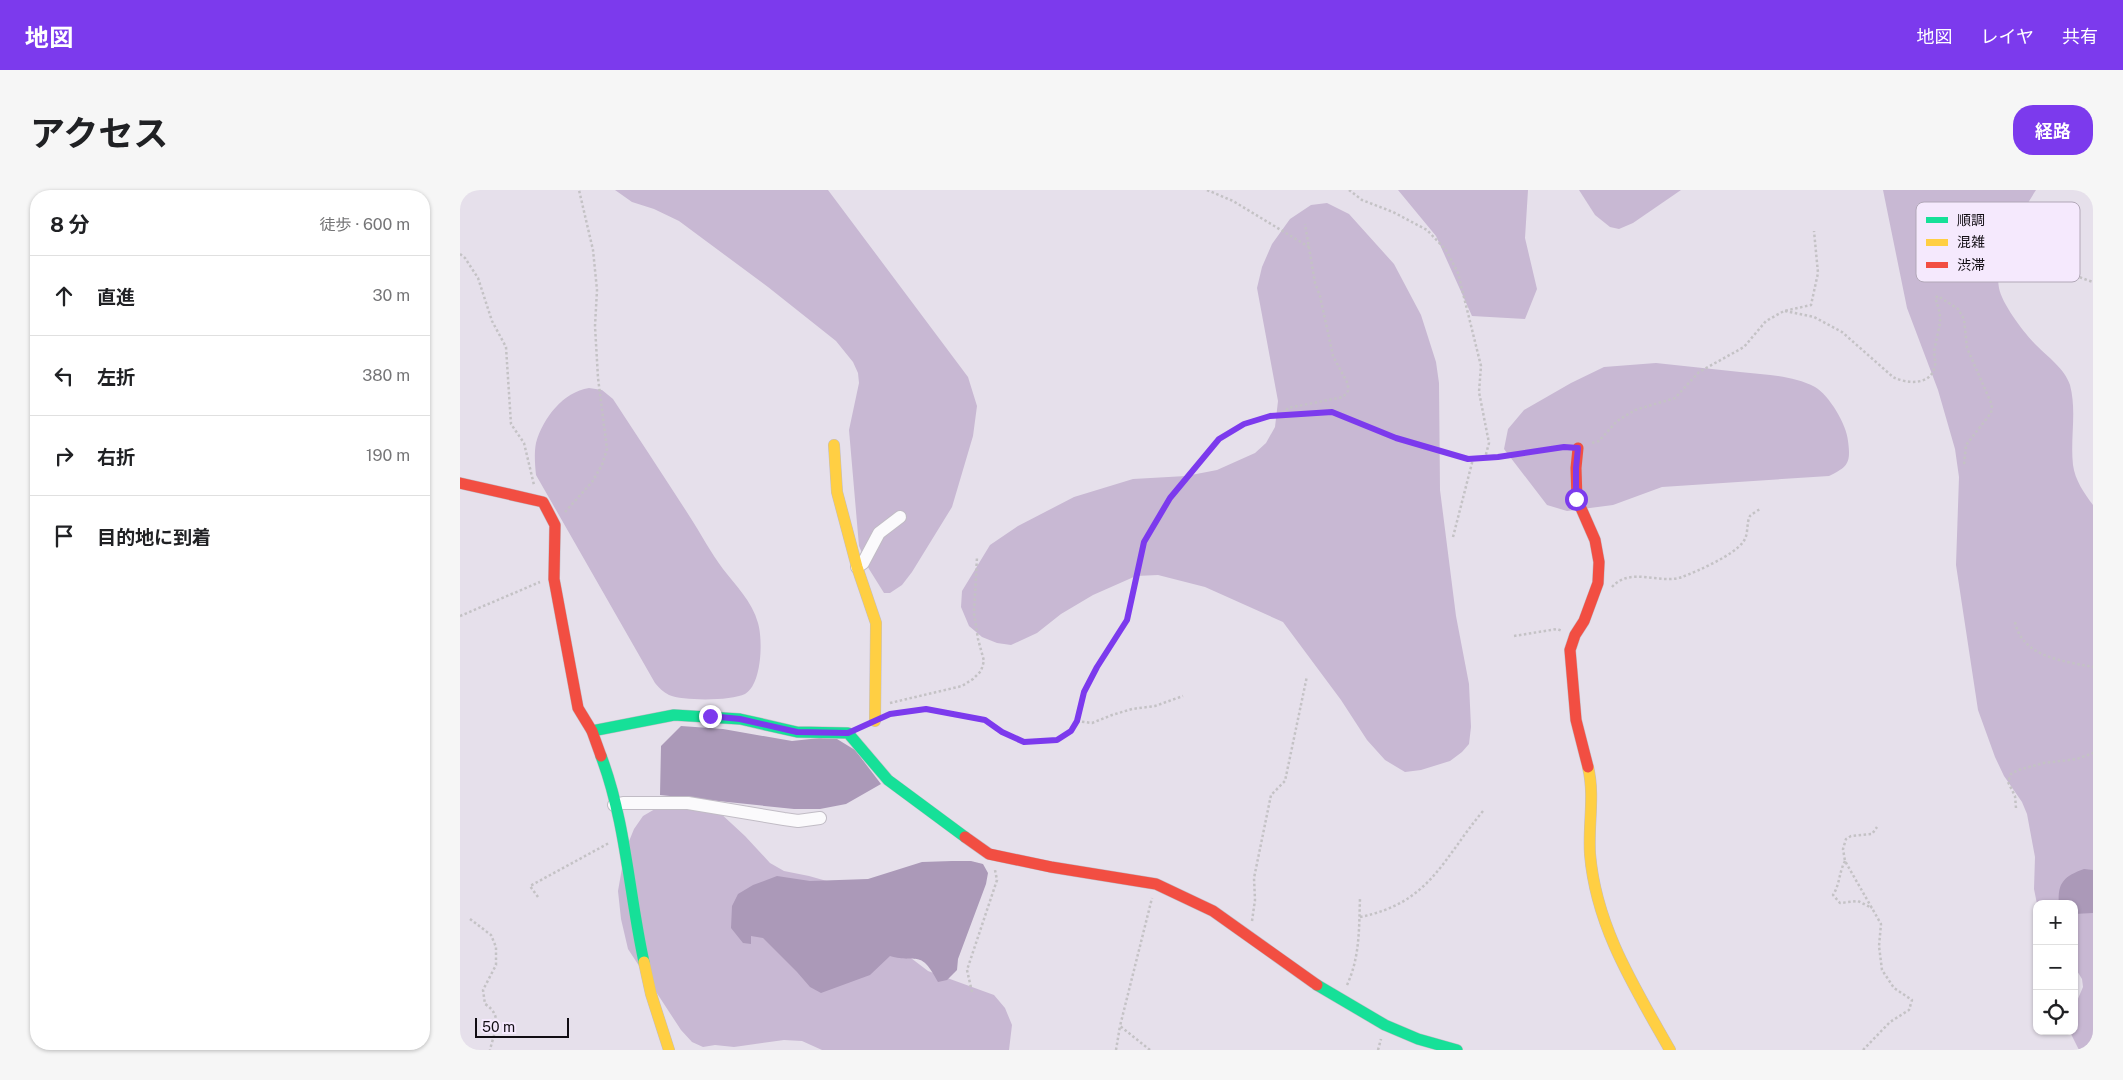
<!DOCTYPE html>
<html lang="ja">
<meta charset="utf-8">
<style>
:root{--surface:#fff;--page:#f6f6f6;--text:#202124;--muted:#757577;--line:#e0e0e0;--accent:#7c3aed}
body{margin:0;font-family:"Public Sans","Noto Sans JP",sans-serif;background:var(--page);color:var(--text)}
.controls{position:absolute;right:15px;bottom:15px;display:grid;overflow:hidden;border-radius:10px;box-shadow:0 1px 4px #0004}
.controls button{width:45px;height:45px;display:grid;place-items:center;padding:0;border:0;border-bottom:1px solid var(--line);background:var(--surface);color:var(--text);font:25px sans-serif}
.scale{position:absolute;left:15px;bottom:12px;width:94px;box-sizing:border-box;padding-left:5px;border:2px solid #110d13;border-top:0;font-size:14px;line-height:18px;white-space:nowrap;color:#110d13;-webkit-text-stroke:4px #f5e9fd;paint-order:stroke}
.stop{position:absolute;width:15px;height:15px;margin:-11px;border:4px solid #7c3aed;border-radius:50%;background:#fff}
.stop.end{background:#7c3aed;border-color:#fff;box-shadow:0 1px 5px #0008}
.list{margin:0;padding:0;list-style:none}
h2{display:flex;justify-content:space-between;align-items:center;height:65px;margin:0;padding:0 20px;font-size:21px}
h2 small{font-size:16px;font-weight:400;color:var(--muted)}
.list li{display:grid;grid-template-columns:32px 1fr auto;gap:15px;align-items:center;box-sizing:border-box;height:80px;padding:0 20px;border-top:1px solid var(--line)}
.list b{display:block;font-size:19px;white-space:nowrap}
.list em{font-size:16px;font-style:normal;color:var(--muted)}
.icon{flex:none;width:28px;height:28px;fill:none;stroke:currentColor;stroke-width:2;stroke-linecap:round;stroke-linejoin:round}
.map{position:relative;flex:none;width:1633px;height:860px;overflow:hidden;border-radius:20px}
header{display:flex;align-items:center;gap:30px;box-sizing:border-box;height:70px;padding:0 25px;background:var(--accent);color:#fff}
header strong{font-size:24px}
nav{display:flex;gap:28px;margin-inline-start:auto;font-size:18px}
.intro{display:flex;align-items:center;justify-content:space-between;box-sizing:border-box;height:120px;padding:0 30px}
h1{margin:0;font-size:35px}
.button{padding:12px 22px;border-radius:20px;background:var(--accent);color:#fff;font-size:18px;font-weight:700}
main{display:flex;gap:30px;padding:0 30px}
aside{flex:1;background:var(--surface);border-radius:20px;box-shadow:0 1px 4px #0004}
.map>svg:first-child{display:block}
.forest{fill:#c8b8d3}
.water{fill:#ab99b8}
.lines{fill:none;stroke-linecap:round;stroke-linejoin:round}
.street-casing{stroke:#c1bcc5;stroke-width:14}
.fast-casing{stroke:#c1bcc5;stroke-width:12}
.slow-casing{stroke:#c1bcc5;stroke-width:12}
.jam-casing{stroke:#c1bcc5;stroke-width:12}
.path{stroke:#c4c2c5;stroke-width:2.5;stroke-dasharray:2.5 2.5;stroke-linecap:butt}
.street{stroke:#fbfafc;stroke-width:12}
.fast{stroke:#16e098;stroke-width:11}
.slow{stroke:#ffcf43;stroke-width:11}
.jam{stroke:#f24e42;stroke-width:11}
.route{stroke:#7c3aed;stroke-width:6}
.key{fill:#f5e9fd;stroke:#b1a7b7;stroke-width:1}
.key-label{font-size:14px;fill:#110d13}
</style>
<header>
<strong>地図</strong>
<nav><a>地図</a><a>レイヤ</a><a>共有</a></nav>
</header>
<div class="intro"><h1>アクセス</h1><a class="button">経路</a></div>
<main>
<aside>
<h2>8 分<small>徒歩 · 600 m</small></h2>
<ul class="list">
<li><svg class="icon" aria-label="ahead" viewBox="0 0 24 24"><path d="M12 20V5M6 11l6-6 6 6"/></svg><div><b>直進</b></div><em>30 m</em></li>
<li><svg class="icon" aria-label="left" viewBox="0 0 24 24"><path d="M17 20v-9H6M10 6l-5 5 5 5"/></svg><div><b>左折</b></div><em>380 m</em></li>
<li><svg class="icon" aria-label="right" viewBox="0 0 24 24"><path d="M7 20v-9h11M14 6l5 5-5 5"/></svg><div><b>右折</b></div><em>190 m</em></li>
<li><svg class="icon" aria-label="arrive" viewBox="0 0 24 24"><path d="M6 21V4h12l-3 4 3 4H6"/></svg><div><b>目的地に到着</b></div></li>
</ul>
</aside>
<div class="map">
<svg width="1633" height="860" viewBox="0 0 1633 860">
<rect width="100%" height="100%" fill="#e6e0eb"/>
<g class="forest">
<path d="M155,0H368L508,187L517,216L513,246L492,317L452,382L442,395L430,403H424L409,379L399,356L389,240L399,193L398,183L393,172L376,151L308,97L219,31L194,19L172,12Z"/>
<path d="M938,0H1068L1065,48L1077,99L1065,129L1012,126L976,46Z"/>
<path d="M1119,0H1221L1173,33L1159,39L1150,37L1135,25Z"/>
<path d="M1423,0H1576C1560,25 1533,67 1539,98C1542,114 1564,143 1576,155C1587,166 1605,179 1610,195C1617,222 1610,248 1613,275C1615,290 1624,303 1633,315V860H1619L1610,842L1614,841V818L1623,797L1622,789L1614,776V714H1577L1574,699L1575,667L1567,624L1562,612L1544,586L1535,567L1518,520L1496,375L1499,287L1495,259L1478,200L1447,118Z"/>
<path d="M867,13L889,24L934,74L961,125L976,172L979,193L980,300L996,426L1009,494L1011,537L1009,554L1002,562L990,571L961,580L945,582L925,570L907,550L881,510L823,432L745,397L698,385L676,386L633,405L601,424L577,443L551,455L537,453L522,447L509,436L501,417L502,401L530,355L558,336L614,307L673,289L726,286L757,280L795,263L806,253L815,237L818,211L797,98L802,77L812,54L830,29L851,15Z"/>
<path d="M1196,173C1224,176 1252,179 1280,182C1306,185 1332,185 1355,197C1369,205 1387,235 1388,251C1391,273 1388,277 1369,286L1202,297L1153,315L1107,321L1087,315L1044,259L1048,239L1064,220L1111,193L1144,177Z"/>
<path d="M129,198L142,200L153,209C179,249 205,288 230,327C241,344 251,363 263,379C276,396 292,411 298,433C303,450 302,494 285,504C271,511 223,511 209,505C203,502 199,498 195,493L76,285C75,275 74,263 76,253C83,228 103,202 129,198Z"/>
<path d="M245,609L285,646L310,673L324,681L349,686L395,699L447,765L468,781L534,805L545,818L552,835L549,860H362L342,851L324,850L274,857L255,855L243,857L232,852L221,840L168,759L161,729L158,701L165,661L174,639L183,626L195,619Z"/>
</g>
<g class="water">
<path d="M221,536L263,539L332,551L360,548L377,549L395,560L421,594L386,614L360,619H334L200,605L201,556Z"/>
<path d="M492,671H511L523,674L528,683L526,694L498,769L497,780L487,790L478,792C460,758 458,774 430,766L410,785L361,803L350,797L337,782L303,748L291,746V754L283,753L271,738L272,716L278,704L293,695L317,686L350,691L408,689L462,672Z"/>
<path d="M1624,679L1633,680V723L1614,724V714H1599C1597,692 1605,686 1624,679Z"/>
</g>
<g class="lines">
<defs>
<g id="street">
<path d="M397,377L403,373L419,343L440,327"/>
<path d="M154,615L163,613H228L324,629L338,631L360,628"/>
</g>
<g id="fast">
<path d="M132,541L214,525L280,529L337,542L388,543L428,590L505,647"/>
<path d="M141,566C166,632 169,704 184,772"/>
<path d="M857,795L925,835L958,849L997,860"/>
</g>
<g id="slow">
<path d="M374,255L377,302L397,377L416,433L415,531"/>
<path d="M1128,577C1135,606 1128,635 1130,664C1136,737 1175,798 1210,860"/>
<path d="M184,772L191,804L209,860"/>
</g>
<g id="jam">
<path d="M1118,258L1116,278L1117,309L1135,350L1139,372L1138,393L1124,431L1115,445L1110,460L1116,530L1128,577"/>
<path d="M0,293L83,312L95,335L94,389L118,518L132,541L141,566"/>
<path d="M505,647L529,664L591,677L696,694L753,721L857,795"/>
</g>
</defs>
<use href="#street" class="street-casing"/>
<use href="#fast" class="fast-casing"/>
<use href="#slow" class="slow-casing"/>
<use href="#jam" class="jam-casing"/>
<g class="path">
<path d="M747,0L773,11L849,57"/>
<path d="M889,0L902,10L933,22L967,40L986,60L998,83L1021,176L1019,202L1029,253L1025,268"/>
<path d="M1577,62C1593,77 1612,85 1633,92"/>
<path d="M0,64L5,68L18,88L32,131L46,157L51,234L64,253L74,295"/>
<path d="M1325,121L1354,127L1382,142L1433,187C1447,194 1471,196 1475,176C1476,170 1473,163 1475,157C1479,134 1484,131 1475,108L1478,106L1498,119L1504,129L1507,158L1532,215L1531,223L1506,255L1504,275"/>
<path d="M823,224L828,218L883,207L888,201V194L873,166L860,106L855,93L845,34"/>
<path d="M1132,253L1139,251L1157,231L1175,220L1215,208L1239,182L1284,157L1306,131L1324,121L1351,115L1358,83L1354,41"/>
<path d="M105,322L132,292L142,275L147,259L138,188L135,136L137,100L133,60L119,0"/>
<path d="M993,347L1013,269"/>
<path d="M1152,397C1171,376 1199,395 1222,387C1238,381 1274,365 1283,352C1289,345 1286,333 1290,326C1292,324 1297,321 1300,319"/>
<path d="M0,426L80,392"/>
<path d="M1555,432C1562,467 1603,471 1633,477"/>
<path d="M1054,446L1097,439L1102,441"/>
<path d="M430,513L502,496L513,489L521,481L524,471L518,449L514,423L517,367"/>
<path d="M429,525L466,519L525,530L542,542L564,552L597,550L611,541L617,531L624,502L637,477L667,430L684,352L709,309L759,249L784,234L810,226L872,222L936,247L1008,269L1039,267L1105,257"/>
<path d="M617,531L632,533L652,525L672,519L695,516L723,506"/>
<path d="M1556,618L1555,606L1548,592L1551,584L1558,580L1584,573L1617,569L1633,563"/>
<path d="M1385,671C1379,682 1380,694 1373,705L1380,713L1398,711L1412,718"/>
<path d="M78,707L70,696L149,653"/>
<path d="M900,727C970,713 982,670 1023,621"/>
<path d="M10,729L31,745L36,757V775L23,800L25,814C44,826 34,842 30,860"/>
<path d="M792,731L795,710L794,688L811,605L825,591L847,486"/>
<path d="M887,795C900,767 899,738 900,708"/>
<path d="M512,802L507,780L537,690L535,680"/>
<path d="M656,860L660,836"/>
<path d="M690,860L660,836L692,708"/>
<path d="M918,860L921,849"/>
<path d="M1403,860L1430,832L1449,820L1452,810L1434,798L1422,780L1419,756L1421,734L1385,671L1383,659L1386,649L1391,646L1412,644L1417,637"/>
</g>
<use href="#street" class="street"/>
<use href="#fast" class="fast"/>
<use href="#slow" class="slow"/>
<use href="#jam" class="jam"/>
</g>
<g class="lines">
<path class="route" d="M250,526L280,529L337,542L388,543L430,524L466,519L525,530L542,542L564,552L597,550L611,541L617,531L624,502L637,477L667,430L684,352L710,308L759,249L784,234L810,226L872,222L936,248L1008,269L1038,267L1104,257L1118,258L1116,278V309"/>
</g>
<rect x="1456" y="12" width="164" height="80" rx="8" class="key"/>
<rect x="1466" y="27" width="22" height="6" fill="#16e098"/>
<rect x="1466" y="49" width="22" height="7" fill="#ffcf43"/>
<rect x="1466" y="72" width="22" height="6" fill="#f24e42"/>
<g class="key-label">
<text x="1497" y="35">順調</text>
<text x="1497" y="57">混雑</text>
<text x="1497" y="80">渋滞</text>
</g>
</svg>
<div class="controls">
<button>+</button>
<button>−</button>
<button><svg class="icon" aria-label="locate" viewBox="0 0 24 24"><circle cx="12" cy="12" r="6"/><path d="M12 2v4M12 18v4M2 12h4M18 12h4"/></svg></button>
</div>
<div class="scale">50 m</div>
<div class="stop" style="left:1116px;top:309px"></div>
<div class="stop end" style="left:250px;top:526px"></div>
</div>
</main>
